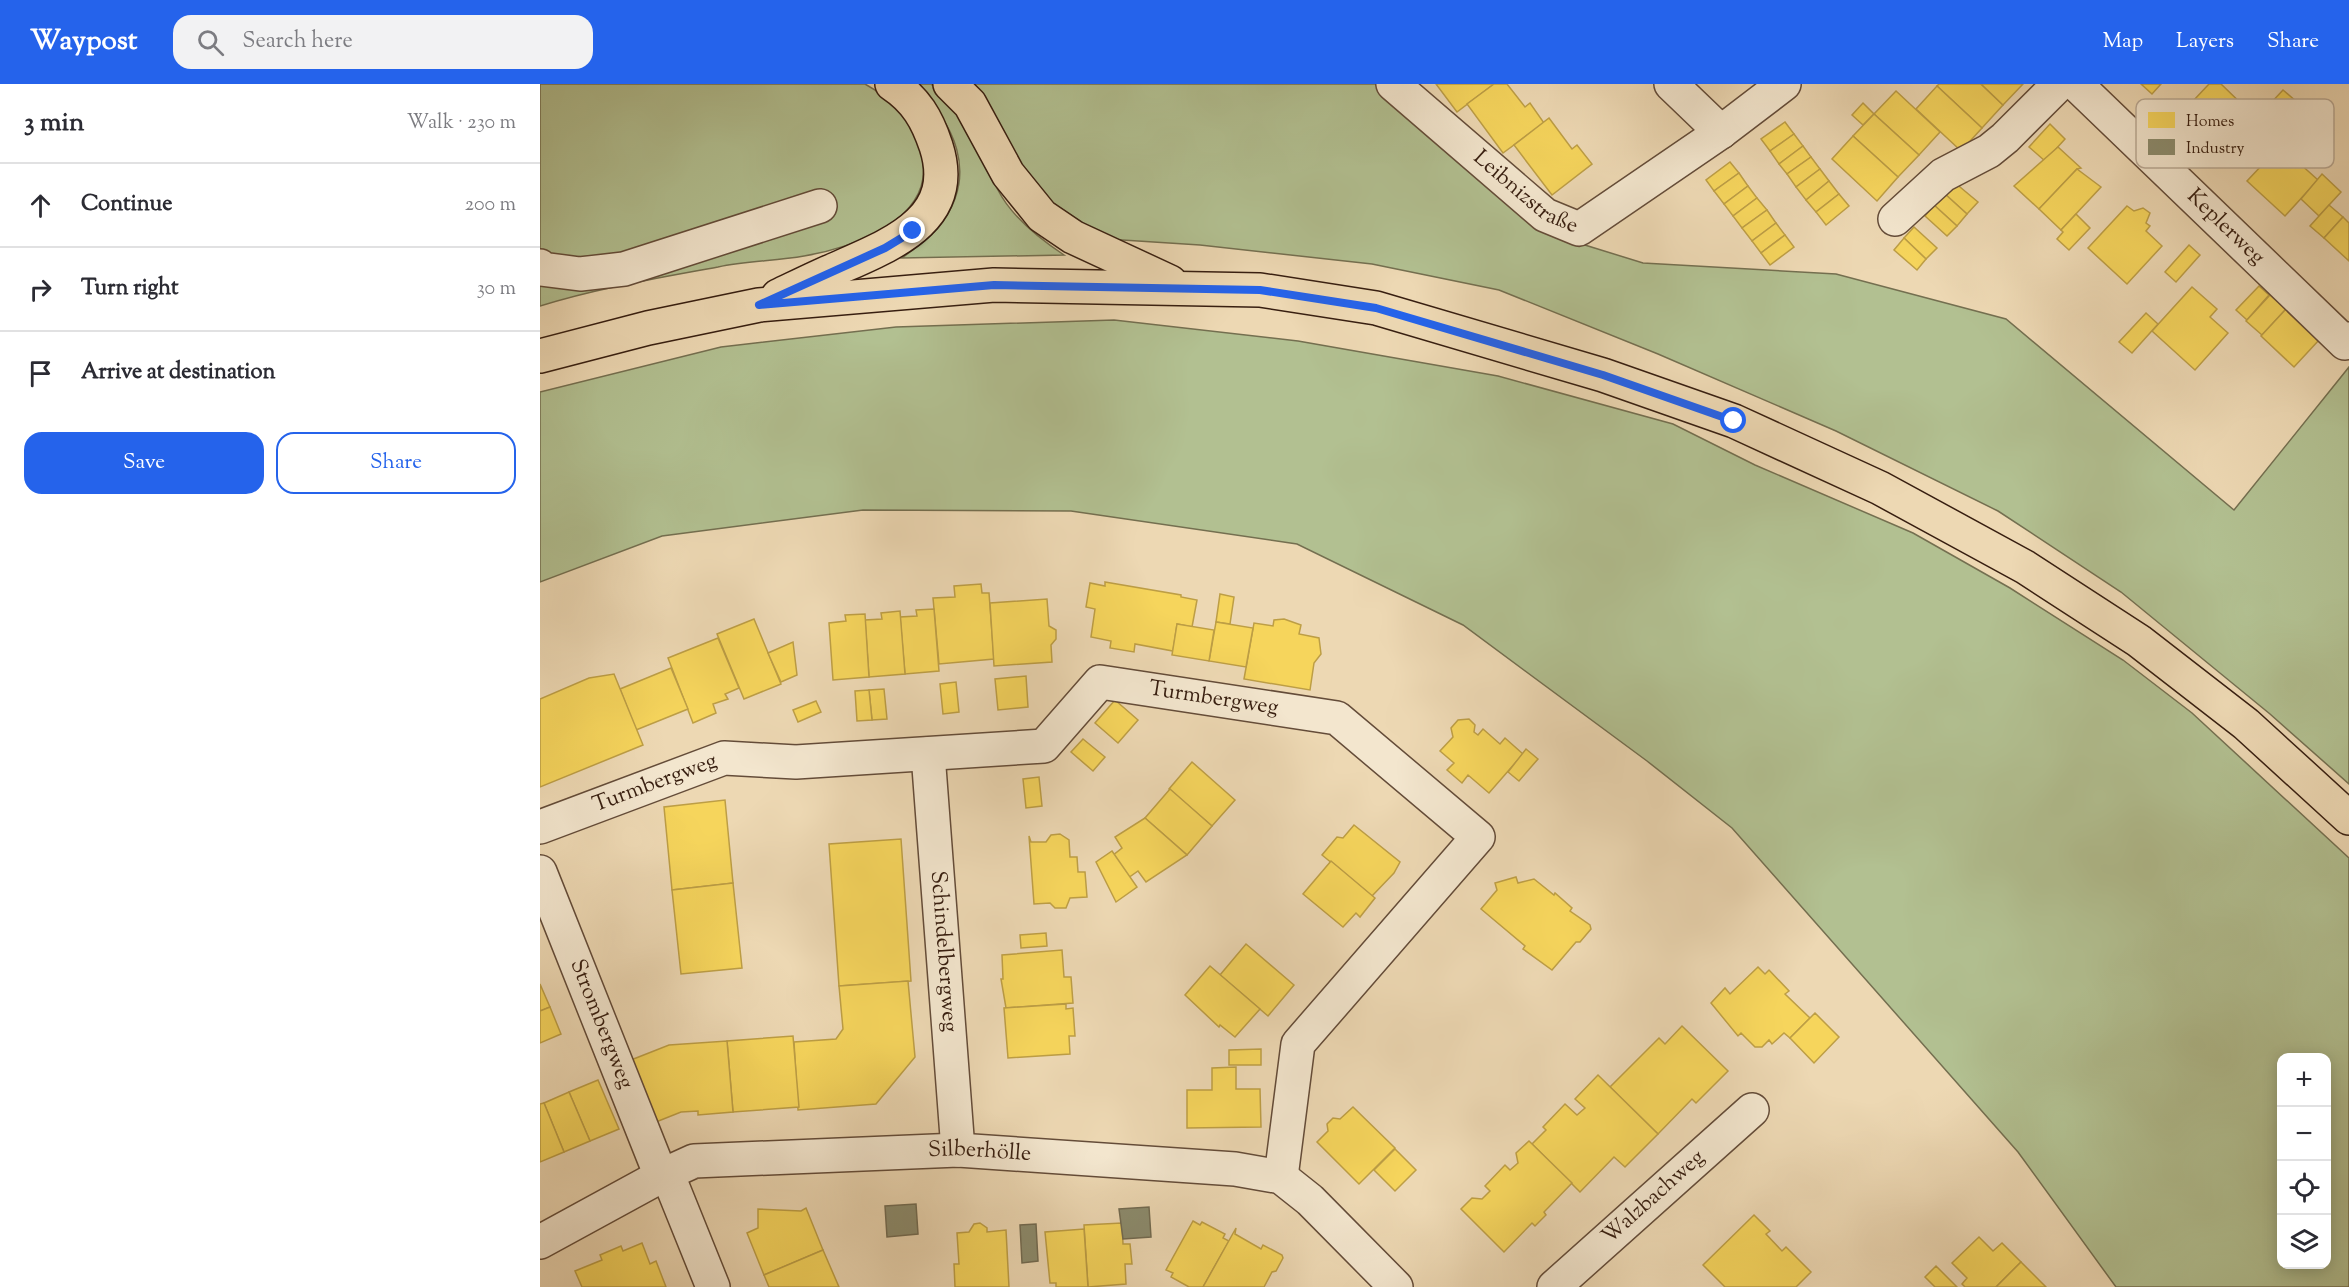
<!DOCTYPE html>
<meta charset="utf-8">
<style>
:root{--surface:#fff;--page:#f2f2f3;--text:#2b2b33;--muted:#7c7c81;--line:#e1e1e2;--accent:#2563eb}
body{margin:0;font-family:"Sorts Mill Goudy",serif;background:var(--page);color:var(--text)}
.controls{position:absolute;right:18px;bottom:18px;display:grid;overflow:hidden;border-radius:12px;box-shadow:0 3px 15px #0003}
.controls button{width:54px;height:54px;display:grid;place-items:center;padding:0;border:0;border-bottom:2px solid var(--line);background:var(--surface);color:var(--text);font:30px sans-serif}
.stop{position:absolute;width:18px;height:18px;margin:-14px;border:4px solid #2563eb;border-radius:50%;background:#fff}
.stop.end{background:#2563eb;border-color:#fff;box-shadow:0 2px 6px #0008}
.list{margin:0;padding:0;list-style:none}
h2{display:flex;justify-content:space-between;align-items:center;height:78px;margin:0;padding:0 24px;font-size:26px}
h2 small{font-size:20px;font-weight:400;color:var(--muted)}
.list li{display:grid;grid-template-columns:39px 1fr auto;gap:18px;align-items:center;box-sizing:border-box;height:84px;padding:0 24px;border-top:2px solid var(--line)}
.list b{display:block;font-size:22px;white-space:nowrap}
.list em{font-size:20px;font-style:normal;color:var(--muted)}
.actions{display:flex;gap:12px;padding:18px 24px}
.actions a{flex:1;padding:14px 0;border:2px solid var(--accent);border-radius:18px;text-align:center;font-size:21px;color:var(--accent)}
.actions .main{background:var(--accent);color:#fff}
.icon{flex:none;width:33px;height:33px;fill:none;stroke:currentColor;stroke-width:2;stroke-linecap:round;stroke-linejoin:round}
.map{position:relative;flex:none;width:1809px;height:1203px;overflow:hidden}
header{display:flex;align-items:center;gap:36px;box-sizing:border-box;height:84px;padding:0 30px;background:var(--accent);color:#fff}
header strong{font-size:28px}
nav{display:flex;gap:33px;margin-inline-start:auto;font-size:21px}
.search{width:420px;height:54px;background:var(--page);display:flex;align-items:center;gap:15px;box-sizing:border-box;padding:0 21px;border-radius:18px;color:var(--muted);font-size:22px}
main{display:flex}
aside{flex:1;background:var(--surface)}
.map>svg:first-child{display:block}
.green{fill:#b2c091;stroke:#746f50;stroke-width:1.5;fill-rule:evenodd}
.homes{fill:#f6d55c;stroke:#bd9e45;stroke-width:1.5}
.industry{fill:#8c8c6e;stroke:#726b52;stroke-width:1.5}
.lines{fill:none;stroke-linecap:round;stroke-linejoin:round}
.minor-casing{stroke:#644c39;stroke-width:36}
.major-casing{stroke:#371e10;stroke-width:36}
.minor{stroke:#f3e6ce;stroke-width:33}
.major{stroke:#edd8b3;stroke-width:33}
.route{stroke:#2563eb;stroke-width:8}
.labels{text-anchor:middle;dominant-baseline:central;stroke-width:6;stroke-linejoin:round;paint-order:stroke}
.street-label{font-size:22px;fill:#371e10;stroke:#f3e6ce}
.key{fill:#f3e6ce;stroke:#bbaa95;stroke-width:1.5}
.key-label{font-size:16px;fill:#371e10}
</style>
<header>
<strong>Waypost</strong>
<div class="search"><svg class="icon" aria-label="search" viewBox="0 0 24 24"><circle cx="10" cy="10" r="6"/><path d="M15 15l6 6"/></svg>Search here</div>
<nav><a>Map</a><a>Layers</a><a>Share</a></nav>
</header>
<main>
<aside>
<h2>3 min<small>Walk · 230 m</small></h2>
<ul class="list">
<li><svg class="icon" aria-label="ahead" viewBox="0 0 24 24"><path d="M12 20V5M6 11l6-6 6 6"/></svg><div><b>Continue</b></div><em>200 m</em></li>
<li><svg class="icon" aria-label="right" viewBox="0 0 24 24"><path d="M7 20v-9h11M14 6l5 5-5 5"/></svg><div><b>Turn right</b></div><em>30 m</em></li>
<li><svg class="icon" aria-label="arrive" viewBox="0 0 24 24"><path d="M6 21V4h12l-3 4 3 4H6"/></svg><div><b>Arrive at destination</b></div></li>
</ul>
<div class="actions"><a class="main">Save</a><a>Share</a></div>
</aside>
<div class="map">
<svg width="1809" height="1203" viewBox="0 0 1809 1203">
<rect width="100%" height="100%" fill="#edd8b3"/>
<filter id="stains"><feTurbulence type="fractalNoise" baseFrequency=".00333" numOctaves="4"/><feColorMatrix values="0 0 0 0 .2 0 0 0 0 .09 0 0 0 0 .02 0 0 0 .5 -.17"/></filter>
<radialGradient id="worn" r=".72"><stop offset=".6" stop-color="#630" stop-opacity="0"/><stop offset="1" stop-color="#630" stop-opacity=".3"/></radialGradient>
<g class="green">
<path d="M0,0H325C353,15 375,40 382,72C396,135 313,164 264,172C236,177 206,177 178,183C119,194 57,204 0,222Z"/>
<path d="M373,0H391C423,29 438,69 458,106C471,132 500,155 524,171L362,174C375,164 391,154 401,140C439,89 414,38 373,0Z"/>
<path d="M422,0H862L1032,157L1103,179L1296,190L1466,235L1694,426L1809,283V700L1730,630L1581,508L1458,427L1296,347L1118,270L959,206L832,180L660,161L567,155L489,103L458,37Z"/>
<path d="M574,236L758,257L958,292L1133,340L1215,381L1373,449L1470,504L1583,576L1652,629L1809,774V1203H1576L1478,1068L1192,744L1107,677L923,541L757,460L531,427L323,426L122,452L0,498V308L181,263L356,243ZM1742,974H1786V1180H1742Z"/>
</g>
<g class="homes">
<path d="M896,0H954L917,28Z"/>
<path d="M954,0H967L985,23L990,19L1004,39L963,69L927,20Z"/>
<path d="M1399,0H1441L1463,21L1442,44L1397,2Z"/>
<path d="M1441,0H1483L1463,21Z"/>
<path d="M1601,0H1621L1612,10Z"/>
<path d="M1669,0H1681L1711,29L1715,25L1717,26L1677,69L1638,33Z"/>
<path d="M1397,2L1442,44L1421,67L1376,25Z"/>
<path d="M1743,6L1757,18L1729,49L1715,36Z"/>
<path d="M1356,7L1400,48L1379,71L1334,30Z"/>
<path d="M1323,19L1334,30L1323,41L1312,31Z"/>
<path d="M1334,30L1379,71L1358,93L1313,52Z"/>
<path d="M1009,34L1032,65L1037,61L1052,80L1012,111L974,61Z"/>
<path d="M1245,38L1254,50L1230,67L1221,55Z"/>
<path d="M1510,40L1525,55L1505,77L1489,63Z"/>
<path d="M1254,50L1263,62L1239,80L1230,67Z"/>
<path d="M1313,52L1358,93L1337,117L1292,75Z"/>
<path d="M1263,62L1271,73L1247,90L1239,80Z"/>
<path d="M1740,62L1778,96L1745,132L1707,97Z"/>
<path d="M1518,63L1541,84L1537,85L1499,125L1474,102Z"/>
<path d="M1271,73L1280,85L1256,103L1247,90Z"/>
<path d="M1190,78L1199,89L1174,107L1166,96Z"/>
<path d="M1280,85L1289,97L1266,116L1256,103Z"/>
<path d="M1537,85L1561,103L1521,146L1499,125Z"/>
<path d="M1199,89L1208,102L1184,120L1174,107Z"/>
<path d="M1782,90L1801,108L1779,132L1761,115Z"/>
<path d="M1289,97L1299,110L1276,128L1266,116Z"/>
<path d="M1414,98L1438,118L1427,130L1405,110Z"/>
<path d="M1208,102L1217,114L1193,132L1184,120Z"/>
<path d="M1299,110L1309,122L1286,141L1276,128Z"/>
<path d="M1405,110L1427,130L1417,142L1394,121Z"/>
<path d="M1217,114L1227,126L1202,144L1193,132Z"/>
<path d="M1394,121L1417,142L1407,152L1385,132Z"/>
<path d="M1789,121L1803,133L1784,154L1770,142Z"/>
<path d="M1587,122L1594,127L1603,124L1610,129L1606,139L1610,142L1606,147L1622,162L1587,200L1548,164Z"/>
<path d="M1227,126L1236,139L1212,157L1202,144Z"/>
<path d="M1536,130L1550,144L1529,166L1517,155L1523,148L1521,146Z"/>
<path d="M1803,133L1809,139V177L1784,154Z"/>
<path d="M1236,139L1245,151L1221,169L1212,157Z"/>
<path d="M1374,143L1397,164L1386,175L1364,154Z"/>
<path d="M1245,151L1254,163L1230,181L1221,169Z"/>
<path d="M1364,154L1386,175L1377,186L1354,166Z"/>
<path d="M1649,161L1660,171L1636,198L1625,188Z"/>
<path d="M1719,202L1729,211L1707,236L1696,226Z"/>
<path d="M1652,203L1677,225L1670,233L1688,249L1655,286L1612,247Z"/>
<path d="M1730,211L1746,225L1722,251L1706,237Z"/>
<path d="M1746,225L1779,256L1754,283L1721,252Z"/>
<path d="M1606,229L1618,240L1592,269L1579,258Z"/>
<path d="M565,498L641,511V513L657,516L652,543L637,540L633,567L595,560L594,568L570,564L571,557L551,553L555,525L546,523L550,499L565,502Z"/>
<path d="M441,500L442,509H449L454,575L399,580L393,514L415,513L414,502Z"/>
<path d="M680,510L694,513L690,540L676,538Z"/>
<path d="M507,515L509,542L516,546V555L511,561L512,578L454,582L450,519Z"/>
<path d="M394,525L399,587L365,590L360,533L377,532L376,526Z"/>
<path d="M360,527L365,590L329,593L325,536L342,535L341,529Z"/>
<path d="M325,530L329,593L293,596L289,539L306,537L305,531Z"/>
<path d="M214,535L241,600L204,615L177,550Z"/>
<path d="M744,535L761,541L759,550L779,554L781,570L774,579L770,606L704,595L714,539L733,542L734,536Z"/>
<path d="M676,538L713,544L706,583L669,577Z"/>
<path d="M637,540L674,546L669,577L632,571Z"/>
<path d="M178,554L199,604L185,610L188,615L173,620L176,629L153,639L128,574Z"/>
<path d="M253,558L257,591L241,598L228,569Z"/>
<path d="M131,584L148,625L96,646L80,605Z"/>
<path d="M74,590L103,661L0,703V615L49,594Z"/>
<path d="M486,592L488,623L458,626L455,595Z"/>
<path d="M416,598L419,628L403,630L400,600Z"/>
<path d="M344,605L347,635L332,636L329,606Z"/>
<path d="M329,606L332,636L317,637L315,607Z"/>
<path d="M575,616L598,636L578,659L555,639Z"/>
<path d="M276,617L281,628L258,638L253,626Z"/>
<path d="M929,635L935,641L934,648L938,651L943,645L960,660L965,654L983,670L949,709L928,691L922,699L907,686L914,679L900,667L913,653L911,644L918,636Z"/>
<path d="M543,655L565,673L553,687L531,668Z"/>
<path d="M986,665L998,675L979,697L968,688Z"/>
<path d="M652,678L695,716L672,742L629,705Z"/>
<path d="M499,693L502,722L486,724L483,695Z"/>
<path d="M630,705L672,742L647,771L605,734Z"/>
<path d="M185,716L193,799L132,806L124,723Z"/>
<path d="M605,734L647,771L606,798L598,787L588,794L572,772L582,764L575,753Z"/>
<path d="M814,741L860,778L854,789L832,812L782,771L797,753L803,754Z"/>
<path d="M520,750L529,756L530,773H537L538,788H545L547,813L530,814L526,824H515L510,819L494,820L489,752L491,758H506L511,751Z"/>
<path d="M361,755L371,897L299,902L289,760Z"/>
<path d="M572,767L597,803L576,818L556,778Z"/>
<path d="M791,777L835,814L820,833L816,829L803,843L763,810Z"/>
<path d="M976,793L978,799L994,795L1014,811L1015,809L1032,824L1030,827L1050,841L1051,845L1040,858H1036L1012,886L983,865L985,862L941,825L957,806L955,799Z"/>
<path d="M193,799L202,884L141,890L132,806Z"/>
<path d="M506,849L507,862L481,864L480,851Z"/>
<path d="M706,860L754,901L728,932L680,891Z"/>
<path d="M522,866L524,893H531L533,919L466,924L461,895H463L462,871Z"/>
<path d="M670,882L720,925L695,953L680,941L679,943L645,911Z"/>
<path d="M1218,883L1225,890L1229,886L1249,907L1245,910L1270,934L1250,954L1244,949L1232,960L1229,956L1222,963H1215L1201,949L1198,952L1171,919L1185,904L1190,910Z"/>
<path d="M368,897L375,973L336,1020L258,1026L254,958L296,955L303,945L299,902Z"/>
<path d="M0,900L10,923L0,927Z"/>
<path d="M526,920V925L533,924L535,952H529L530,970L468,974L464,924Z"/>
<path d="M10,923L21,950L0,959V927Z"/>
<path d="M1275,929L1299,953L1274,979L1250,954Z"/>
<path d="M1142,942L1188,987L1156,1019L1152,1015L1118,1050L1070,1003L1119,954L1125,960Z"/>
<path d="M253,952L259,1023L193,1028L187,957Z"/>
<path d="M187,957L193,1028L158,1031V1027L141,1028L116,1038L91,976L129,961Z"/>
<path d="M721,965V981H689V966Z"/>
<path d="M696,983V1005H720L721,1043L647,1044V1006H672V984Z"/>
<path d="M1058,991L1118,1050L1085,1083L1074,1073L1040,1108L992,1060L1006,1046L1003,1043L1025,1020L1037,1031L1045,1024L1035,1015Z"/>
<path d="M58,996L79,1045L50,1057L29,1008Z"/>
<path d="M29,1008L50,1057L24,1068L4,1019Z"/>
<path d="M4,1019L24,1068L0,1078V1020Z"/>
<path d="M813,1023L855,1064L819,1100L777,1058L788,1047L787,1040L793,1034L800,1035Z"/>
<path d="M989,1057L1032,1099L1004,1128L1006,1131L995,1142L992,1139L964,1168L921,1125L932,1114L942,1115L950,1107L945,1102L965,1081L970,1086L978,1079L976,1069Z"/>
<path d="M855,1065L876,1086L855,1107L834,1086Z"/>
<path d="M266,1124L283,1166L224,1191L207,1149L218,1144V1125L261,1127Z"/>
<path d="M1214,1131L1230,1147L1226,1150L1242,1167L1246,1163L1271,1188L1256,1203H1185L1163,1181Z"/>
<path d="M653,1137L660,1141L662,1138L685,1150L683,1154L689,1157L663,1203H649L631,1193L633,1189L626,1186Z"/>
<path d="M440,1139L447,1144V1148L466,1146L469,1203H415L414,1180H419L417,1149L429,1148L434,1140Z"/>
<path d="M582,1139L583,1160H590L592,1180H585L586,1200L548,1203L544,1141Z"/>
<path d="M696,1144L695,1150L721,1165L723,1161L742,1171L743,1174L736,1187L732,1188L724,1203H663Z"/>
<path d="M544,1145L548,1203H516V1199H510L505,1148Z"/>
<path d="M1439,1153L1453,1167L1462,1159L1481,1178L1456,1203H1425L1422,1200L1427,1194L1412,1179Z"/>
<path d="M102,1159L110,1180L116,1177L126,1203H42L35,1187L62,1176L60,1171L81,1162L83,1167Z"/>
<path d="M283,1166L299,1203H229L224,1191Z"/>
<path d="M1481,1178L1506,1203H1456Z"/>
<path d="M1396,1182L1417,1203H1395L1385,1193Z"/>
</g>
<g class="industry">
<path d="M376,1120L378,1150L347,1153L345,1122Z"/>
<path d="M609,1123L611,1153L583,1155L579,1125Z"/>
<path d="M496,1140L498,1177L482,1179L480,1141Z"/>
</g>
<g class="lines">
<defs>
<g id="minor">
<path id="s1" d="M853,0L1005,131L1039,145L1181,48L1244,0"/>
<path d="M1131,0L1181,48"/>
<path id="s2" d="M1536,0L1805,259L1809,255"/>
<path d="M1355,135L1403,91L1449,67L1465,54L1519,0"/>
<path d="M0,182L2,185L40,190L84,185L280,122"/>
<path id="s3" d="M388,670L418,1066"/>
<path id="s4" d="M0,743L184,674L256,678L504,662L560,598L797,634L938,753L758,960L741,1093"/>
<path id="s5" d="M0,788L121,1092"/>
<path d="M127,1089L173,1203"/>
<path id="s6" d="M0,1158L121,1092L154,1077L418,1066L695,1085L741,1093L770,1116L856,1203"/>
<path id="s7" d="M1014,1203L1212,1026"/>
</g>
<g id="major">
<path d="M410,0L430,20L468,90L502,132L533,153L630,198"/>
<path d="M238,212C257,203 277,193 296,185C350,161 420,136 396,62C387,35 376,16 352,0"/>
<path d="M0,272L108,244L219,221L454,201L720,206L836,224L1063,291L1194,337L1340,404L1485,483L1599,557L1706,640L1809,734"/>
</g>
</defs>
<use href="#minor" class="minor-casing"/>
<use href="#major" class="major-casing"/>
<use href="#minor" class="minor"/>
<use href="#major" class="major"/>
</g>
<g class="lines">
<path class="route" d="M373,147L345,164L219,221L454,201L720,206L836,224L1063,291L1194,337"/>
</g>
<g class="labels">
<g class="street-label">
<text stroke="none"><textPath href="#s1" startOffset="172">Leibnizstraße</textPath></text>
<text stroke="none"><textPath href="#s2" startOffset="207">Keplerweg</textPath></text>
<text stroke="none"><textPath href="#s4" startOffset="717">Turmbergweg</textPath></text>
<text stroke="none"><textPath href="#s4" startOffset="123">Turmbergweg</textPath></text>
<text stroke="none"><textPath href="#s3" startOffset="198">Schindelbergweg</textPath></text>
<text stroke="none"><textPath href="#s5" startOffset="164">Strombergweg</textPath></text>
<text stroke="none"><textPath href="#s6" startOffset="460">Silberhölle</textPath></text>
<text stroke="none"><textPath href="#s7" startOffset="134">Walzbachweg</textPath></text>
</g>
</g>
<rect x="1596" y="15" width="198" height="69" rx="9" class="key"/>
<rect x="1608" y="28" width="27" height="16" fill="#f6d55c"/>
<rect x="1608" y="55" width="27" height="16" fill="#8c8c6e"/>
<g class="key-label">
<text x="1646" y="42">Homes</text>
<text x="1646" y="69">Industry</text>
</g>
<rect width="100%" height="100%" filter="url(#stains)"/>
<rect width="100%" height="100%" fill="url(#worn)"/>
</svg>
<div class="controls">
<button>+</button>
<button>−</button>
<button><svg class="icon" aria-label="locate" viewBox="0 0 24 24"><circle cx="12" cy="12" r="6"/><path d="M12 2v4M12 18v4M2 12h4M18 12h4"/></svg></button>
<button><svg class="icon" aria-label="layers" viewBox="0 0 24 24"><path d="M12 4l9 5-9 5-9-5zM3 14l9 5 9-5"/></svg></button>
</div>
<div class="stop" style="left:1194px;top:337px"></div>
<div class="stop end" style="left:373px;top:147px"></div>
</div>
</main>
